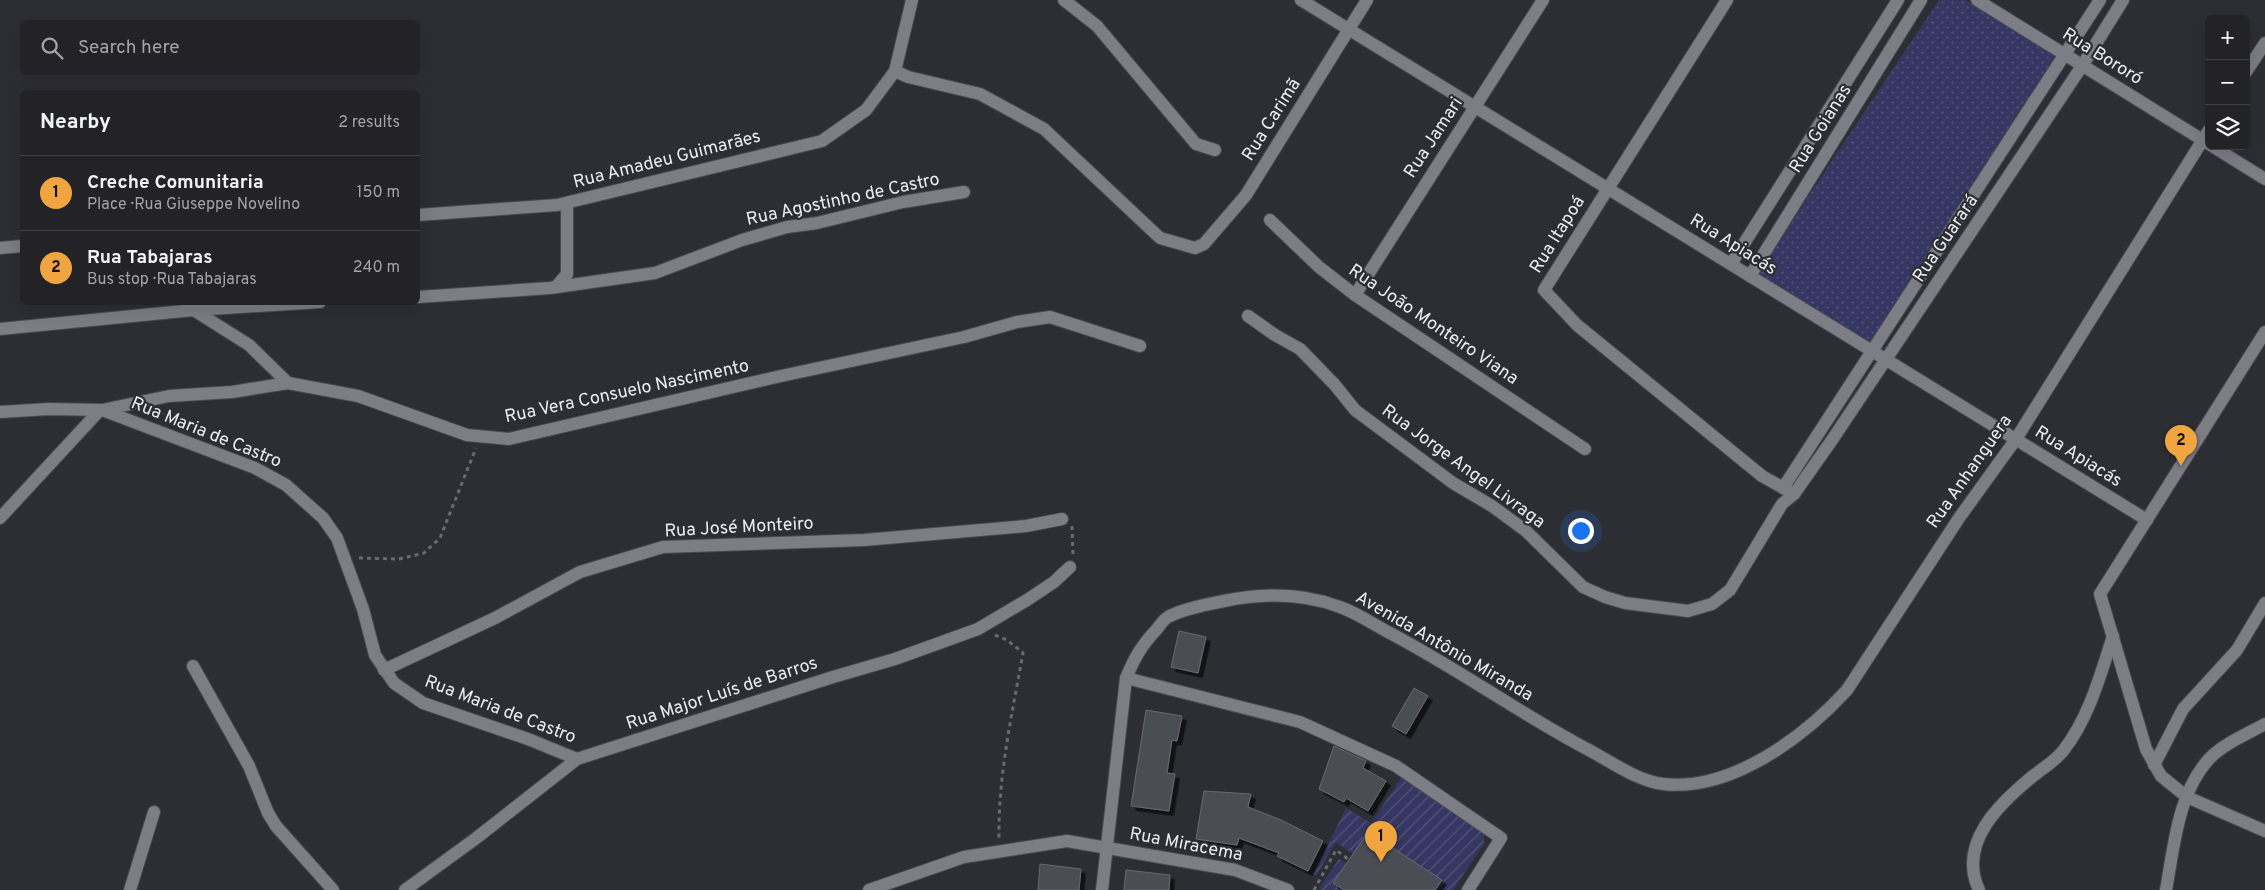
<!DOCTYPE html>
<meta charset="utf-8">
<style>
:root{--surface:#222227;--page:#2e2f33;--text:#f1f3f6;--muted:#a2a4a7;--line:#3f3f44;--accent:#f1a540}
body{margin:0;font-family:Overpass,sans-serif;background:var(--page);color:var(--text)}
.controls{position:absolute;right:15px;top:15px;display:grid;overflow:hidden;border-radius:8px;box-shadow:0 5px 20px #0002}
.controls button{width:45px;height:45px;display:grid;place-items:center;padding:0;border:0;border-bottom:1px solid var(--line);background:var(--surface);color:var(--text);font:25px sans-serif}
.you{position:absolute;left:1580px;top:530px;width:18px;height:18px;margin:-12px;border:4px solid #fff;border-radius:50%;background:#1a73e8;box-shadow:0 0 0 8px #1a73e833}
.badge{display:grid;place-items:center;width:32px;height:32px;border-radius:50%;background:var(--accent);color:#111;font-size:16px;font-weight:700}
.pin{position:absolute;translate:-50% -41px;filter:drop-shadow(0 1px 2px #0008)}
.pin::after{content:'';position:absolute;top:26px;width:18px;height:15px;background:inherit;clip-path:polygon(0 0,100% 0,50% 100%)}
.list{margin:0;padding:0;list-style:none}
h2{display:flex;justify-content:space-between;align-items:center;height:65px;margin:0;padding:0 20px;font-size:21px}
h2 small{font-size:16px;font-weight:400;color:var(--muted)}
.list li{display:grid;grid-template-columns:32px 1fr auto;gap:15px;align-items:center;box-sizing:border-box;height:75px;padding:0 20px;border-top:1px solid var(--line)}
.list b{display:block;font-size:19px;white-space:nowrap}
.list p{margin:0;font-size:16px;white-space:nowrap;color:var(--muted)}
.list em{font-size:16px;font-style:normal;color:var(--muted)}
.icon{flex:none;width:28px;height:28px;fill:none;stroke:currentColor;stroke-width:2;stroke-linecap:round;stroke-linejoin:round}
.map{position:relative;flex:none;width:2265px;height:890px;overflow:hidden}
.search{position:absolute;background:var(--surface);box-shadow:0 5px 20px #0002;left:20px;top:20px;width:400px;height:55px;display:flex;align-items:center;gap:12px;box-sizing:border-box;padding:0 18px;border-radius:8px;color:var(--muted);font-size:19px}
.panel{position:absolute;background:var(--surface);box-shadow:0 5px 20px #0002;left:20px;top:90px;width:400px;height:215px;border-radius:8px}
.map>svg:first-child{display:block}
.grass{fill:url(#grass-dots)}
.garden{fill:url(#garden-furrows)}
.building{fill:#4c4d54;stroke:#686970;filter:url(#shadow)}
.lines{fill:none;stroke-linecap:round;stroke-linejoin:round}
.minor-casing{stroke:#48494e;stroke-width:14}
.tertiary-casing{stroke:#48494e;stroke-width:14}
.path{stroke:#6a6a70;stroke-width:3;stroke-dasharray:4 4;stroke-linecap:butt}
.minor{stroke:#7c7d85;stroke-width:12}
.tertiary{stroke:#7c7d85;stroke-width:12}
.labels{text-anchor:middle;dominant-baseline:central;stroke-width:4.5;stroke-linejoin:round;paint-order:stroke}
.street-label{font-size:18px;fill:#ebebef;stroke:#2d2e34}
</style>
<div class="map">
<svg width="2265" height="890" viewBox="0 0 2265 890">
<defs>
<pattern id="grass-dots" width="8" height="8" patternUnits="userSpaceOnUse" patternTransform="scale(1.25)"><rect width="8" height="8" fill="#353762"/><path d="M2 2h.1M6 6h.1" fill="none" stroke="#525479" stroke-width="1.8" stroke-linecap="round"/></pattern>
<pattern id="garden-furrows" width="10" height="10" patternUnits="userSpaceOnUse" patternTransform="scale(1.25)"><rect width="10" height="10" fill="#353762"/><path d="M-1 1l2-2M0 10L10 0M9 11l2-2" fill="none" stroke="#525479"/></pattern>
<filter id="shadow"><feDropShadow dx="4.5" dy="4.5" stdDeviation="0" flood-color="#0009"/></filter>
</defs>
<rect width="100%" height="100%" fill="#2d2e34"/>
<path class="grass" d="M1939,0H1965L2061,53L1869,346L1757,273Z"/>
<g class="garden">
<path d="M1403,775L1484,834V844L1453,890H1435L1441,880L1369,832L1353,854L1336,842L1316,876L1313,874L1346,808L1371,823Z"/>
<path d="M1339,859L1347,864L1334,883L1344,890H1322L1319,888Z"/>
</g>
<g class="building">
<path d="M1179,631L1206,637L1198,673L1171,667Z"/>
<path d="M1414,688L1428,696L1406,734L1392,726Z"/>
<path d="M1146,710L1182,716L1177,741L1172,740L1167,773L1175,774L1169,811L1131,806Z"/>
<path d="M1334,746L1366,761L1363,768L1386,781L1368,811L1346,798L1344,802L1319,789Z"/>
<path d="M1204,791L1251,794L1248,807L1281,820L1323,841L1308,871L1277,856L1279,853L1239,838L1237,845L1196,839Z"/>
<path d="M1368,832L1442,880L1435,890H1344L1333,883Z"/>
<path d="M1040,864L1081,869L1079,890H1038Z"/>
<path d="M1126,870L1170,875L1169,890H1124Z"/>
</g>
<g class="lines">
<defs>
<g id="minor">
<path d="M1064,0L1097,26L1196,144L1215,150"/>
<path d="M1301,0L2147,520"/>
<path d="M1727,0L1544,290L1577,325L1762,476L1794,494"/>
<path d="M1977,0L2209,144"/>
<path d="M895,71L908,77L980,94L1044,129L1160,238L1195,248L1204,244L1246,195L1367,0"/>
<path d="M2212,146L2265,179"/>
<path d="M418,215L557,205L822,141L866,110L895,71L912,0"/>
<path d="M1270,220L1319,267L1355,295L1585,449"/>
<path d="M0,248L22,246"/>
<path d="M1731,264L1898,0"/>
<path d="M1750,276L1921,0"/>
<path d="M556,287L567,274V203"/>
<path d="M1355,295L1543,0"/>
<path d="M418,297L550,288L655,273L742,240L787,227L817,223L903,202L964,192"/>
<path d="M192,309L249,345L288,383"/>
<path d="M1248,316L1275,335L1300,349L1335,385L1355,410L1453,483L1492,506L1526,531L1583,587L1605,597L1625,603L1688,611L1712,604L1730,590L1782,504L1794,494L1832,440L2082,66L2123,0"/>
<path d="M0,329L194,310L320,302"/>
<path d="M2265,332L2100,594L2146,749L2161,776L2187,797L2265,831"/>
<path d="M102,410L255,468L286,485L323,518L337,538L363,609L375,655L394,683L423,703L528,739L577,759"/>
<path d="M0,412L49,409L102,410L169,396L232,392L288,383L358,396L467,435L509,439L781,376L964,337L1017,322L1050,317L1140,346"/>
<path d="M1783,488L2100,0"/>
<path d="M0,518L100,410"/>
<path d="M193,666L249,766L268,813L276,826L333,890"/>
<path d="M384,670L495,618L580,572L663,547L864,540L1026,526L1062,519"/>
<path d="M1126,678L1300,722L1396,766L1501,838L1468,890"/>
<path d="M2154,765L2183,709L2237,650L2265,603"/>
<path d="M130,890L154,812"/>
<path d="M405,890L475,839L577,759L833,677L895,659L978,629L1027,600L1054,582L1070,567"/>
<path d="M869,890L964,857L1067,841L1235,870L1288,890"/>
<path d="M1979,890C1957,843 2000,803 2033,776C2043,768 2055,761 2063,751C2089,718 2100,676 2113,636"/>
<path d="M2166,890C2174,846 2178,793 2209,759C2223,744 2247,734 2265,724"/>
</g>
<g id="tertiary">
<path d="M2246,72L2265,43"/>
<path d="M1102,890L1126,678C1135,657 1141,646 1157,629C1160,625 1164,619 1168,617C1182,609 1208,604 1224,601C1263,593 1303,593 1340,607C1357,613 1373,624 1388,632C1457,668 1519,713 1587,749C1610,761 1637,781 1663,784C1731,792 1804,737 1847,690L1959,518L2016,439L2209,130"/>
</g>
</defs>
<use href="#minor" class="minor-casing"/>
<use href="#tertiary" class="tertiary-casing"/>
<g class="path">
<path d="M1072,526L1073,555"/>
<path d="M359,558L399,559L424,553L440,538L476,448"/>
<path d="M995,635L1007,640L1023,653C1012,714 998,776 999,839"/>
<path d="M1314,890L1336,850L1349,860"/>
</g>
<use href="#minor" class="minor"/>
<use href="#tertiary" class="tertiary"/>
</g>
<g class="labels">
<g class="street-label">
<text transform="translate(2102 57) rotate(32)">Rua Bororó</text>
<text transform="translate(1272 120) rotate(-58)">Rua Carimã</text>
<text transform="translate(1821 129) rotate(-58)">Rua Goianas</text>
<text transform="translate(1434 138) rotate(-57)">Rua Jamari</text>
<text transform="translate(667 160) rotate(-14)">Rua Amadeu Guimarães</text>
<text transform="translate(843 200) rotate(-12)">Rua Agostinho de Castro</text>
<text transform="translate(1558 235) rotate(-58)">Rua Itapoá</text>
<text transform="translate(1946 239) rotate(-56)">Rua Guarará</text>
<text transform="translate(1733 245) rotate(32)">Rua Apiacás</text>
<text transform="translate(1433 325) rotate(34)">Rua João Monteiro Viana</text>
<text transform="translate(627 392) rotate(-12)">Rua Vera Consuelo Nascimento</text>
<text transform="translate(206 433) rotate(22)">Rua Maria de Castro</text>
<text transform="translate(2078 457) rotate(32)">Rua Apiacás</text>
<text transform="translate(1463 467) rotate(36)">Rua Jorge Angel Livraga</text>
<text transform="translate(1970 472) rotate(-55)">Rua Anhanguera</text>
<text transform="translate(739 528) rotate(-3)">Rua José Monteiro</text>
<text transform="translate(1444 647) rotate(30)">Avenida Antônio Miranda</text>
<text transform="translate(722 694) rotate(-18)">Rua Major Luís de Barros</text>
<text transform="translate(500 710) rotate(21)">Rua Maria de Castro</text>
<text transform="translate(1186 845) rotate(11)">Rua Miracema</text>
</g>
</g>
</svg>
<div class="controls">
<button>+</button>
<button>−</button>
<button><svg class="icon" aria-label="layers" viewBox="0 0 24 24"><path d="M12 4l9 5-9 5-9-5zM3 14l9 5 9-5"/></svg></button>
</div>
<div class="you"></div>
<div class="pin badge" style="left:1381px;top:862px">1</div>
<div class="pin badge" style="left:2181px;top:466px">2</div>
<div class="search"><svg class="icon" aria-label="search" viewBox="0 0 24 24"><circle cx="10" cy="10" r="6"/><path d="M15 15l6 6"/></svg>Search here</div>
<section class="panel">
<h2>Nearby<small>2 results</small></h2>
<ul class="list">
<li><span class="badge">1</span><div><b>Creche Comunitaria</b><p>Place · Rua Giuseppe Novelino</p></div><em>150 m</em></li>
<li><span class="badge">2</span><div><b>Rua Tabajaras</b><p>Bus stop · Rua Tabajaras</p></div><em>240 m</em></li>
</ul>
</section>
</div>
